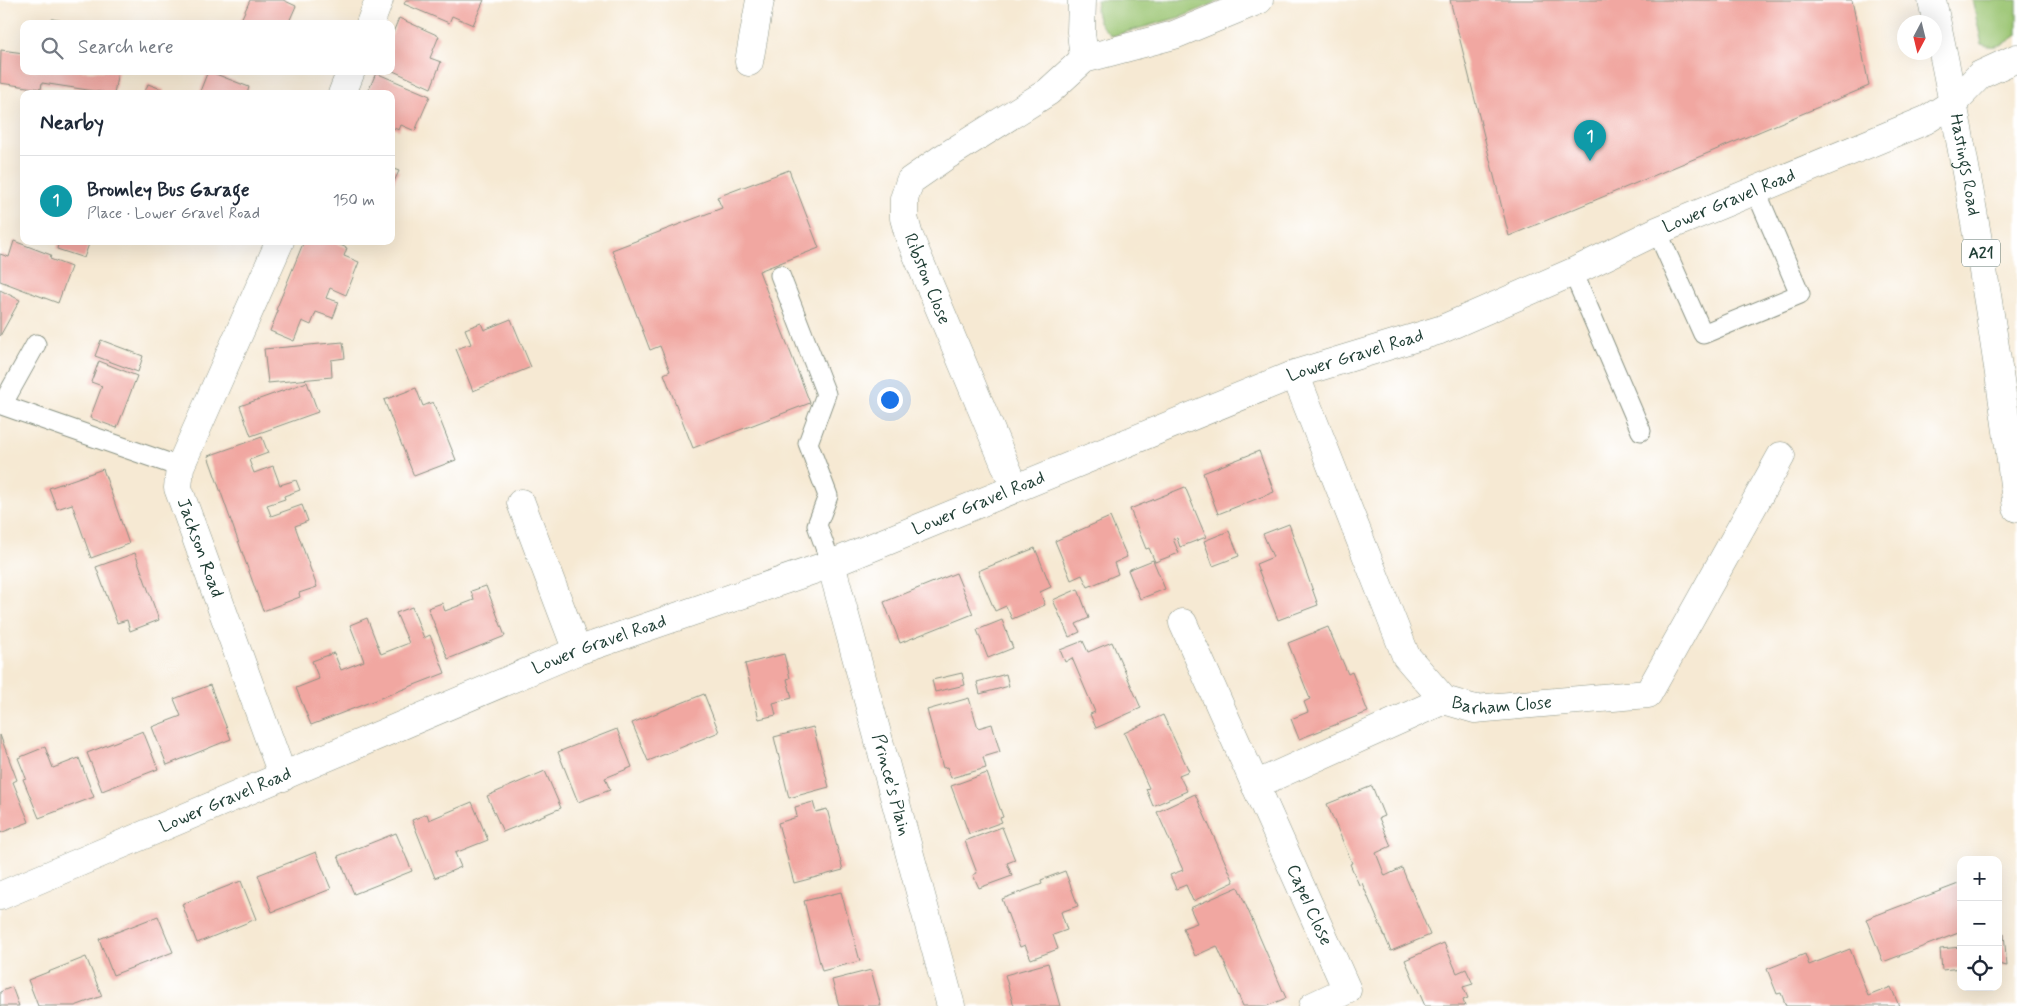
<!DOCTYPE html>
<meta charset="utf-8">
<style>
:root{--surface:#fff;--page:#f2f2f3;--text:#1f2937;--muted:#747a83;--line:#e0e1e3;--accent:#0f766e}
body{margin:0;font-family:Mynerve,sans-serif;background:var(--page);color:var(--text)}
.controls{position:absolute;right:15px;bottom:15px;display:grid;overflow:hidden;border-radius:10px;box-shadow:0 5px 20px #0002}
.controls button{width:45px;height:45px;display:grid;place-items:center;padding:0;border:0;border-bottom:1px solid var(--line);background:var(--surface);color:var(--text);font:25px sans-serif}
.compass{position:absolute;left:1897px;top:15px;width:45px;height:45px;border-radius:50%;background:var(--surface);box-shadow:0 5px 20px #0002;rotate:187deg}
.you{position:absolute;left:889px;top:399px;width:18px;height:18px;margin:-12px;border:4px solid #fff;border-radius:50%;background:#1a73e8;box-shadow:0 0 0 8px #1a73e833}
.badge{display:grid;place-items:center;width:32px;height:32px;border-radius:50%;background:var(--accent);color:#fff;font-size:16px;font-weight:700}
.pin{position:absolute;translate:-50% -41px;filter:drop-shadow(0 1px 2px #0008)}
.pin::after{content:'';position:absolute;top:26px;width:18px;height:15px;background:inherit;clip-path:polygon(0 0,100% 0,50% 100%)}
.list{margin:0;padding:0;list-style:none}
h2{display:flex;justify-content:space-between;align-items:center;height:65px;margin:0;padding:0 20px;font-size:21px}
h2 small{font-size:16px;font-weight:400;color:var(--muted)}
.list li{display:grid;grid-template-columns:32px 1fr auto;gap:15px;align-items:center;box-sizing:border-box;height:90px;padding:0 20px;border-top:1px solid var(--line)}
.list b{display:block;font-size:19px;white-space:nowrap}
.list p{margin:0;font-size:16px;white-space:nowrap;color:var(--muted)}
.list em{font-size:16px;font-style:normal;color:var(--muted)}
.icon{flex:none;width:28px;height:28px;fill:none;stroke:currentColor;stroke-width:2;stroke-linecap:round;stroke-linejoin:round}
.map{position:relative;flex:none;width:2017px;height:1006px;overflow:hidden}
.search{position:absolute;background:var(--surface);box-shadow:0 5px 20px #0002;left:20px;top:20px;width:375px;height:55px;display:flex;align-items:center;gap:12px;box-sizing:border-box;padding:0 18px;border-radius:10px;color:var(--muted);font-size:19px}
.panel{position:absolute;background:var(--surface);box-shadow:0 5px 20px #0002;left:20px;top:90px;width:375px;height:155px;border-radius:10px}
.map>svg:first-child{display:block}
.green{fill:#9ac471;stroke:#5c8052}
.building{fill:#f1a7a1}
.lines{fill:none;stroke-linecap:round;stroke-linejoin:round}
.service-casing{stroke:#8a9384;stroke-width:21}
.minor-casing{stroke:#8a9384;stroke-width:29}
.primary-casing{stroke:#8a9384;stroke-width:29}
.service{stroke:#fff;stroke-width:19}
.minor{stroke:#fff;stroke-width:28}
.primary{stroke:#fff;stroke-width:28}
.labels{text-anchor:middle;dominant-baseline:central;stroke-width:4;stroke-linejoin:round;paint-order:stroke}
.shield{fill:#fff;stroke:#627771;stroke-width:1}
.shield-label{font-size:16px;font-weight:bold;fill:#1f3d34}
.street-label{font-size:18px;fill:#1f3d34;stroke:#fff}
</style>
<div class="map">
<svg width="2017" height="1006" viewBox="0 0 2017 1006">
<rect width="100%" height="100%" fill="#fff"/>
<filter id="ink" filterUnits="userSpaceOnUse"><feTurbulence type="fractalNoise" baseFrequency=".02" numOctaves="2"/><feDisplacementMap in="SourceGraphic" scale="10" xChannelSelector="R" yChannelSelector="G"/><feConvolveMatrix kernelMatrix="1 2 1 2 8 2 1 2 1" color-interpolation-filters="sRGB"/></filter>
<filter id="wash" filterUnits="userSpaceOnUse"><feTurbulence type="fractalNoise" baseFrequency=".0096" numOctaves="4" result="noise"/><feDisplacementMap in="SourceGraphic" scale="20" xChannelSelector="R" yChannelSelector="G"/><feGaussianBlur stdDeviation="1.12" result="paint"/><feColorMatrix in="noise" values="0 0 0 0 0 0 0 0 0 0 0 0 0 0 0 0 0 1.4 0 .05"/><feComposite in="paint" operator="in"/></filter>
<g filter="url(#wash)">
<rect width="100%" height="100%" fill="#f6e9d3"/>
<g class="green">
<path d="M1097,0H1222L1184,16L1112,36C1099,26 1094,16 1097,0Z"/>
<path d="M1972,0H2017V35C2007,43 1995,50 1982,44Z"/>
</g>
<g id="blocks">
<g class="building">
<path d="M250,0H283L296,6L288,24H239Z"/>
<path d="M406,0H484L473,25L452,16L449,23L404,4Z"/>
<path d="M1450,0H1852L1869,86L1509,236Z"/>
<path d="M399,18L439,36L430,58L441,62L431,88L391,70V37Z"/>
<path d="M52,19L76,23V24H51Z"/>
<path d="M1,50L24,53V71H118L114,94L42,83L41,89L0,83Z"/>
<path d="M208,71L249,87L247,94H199Z"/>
<path d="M376,73L430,96L415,131L401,125L399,130L391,127V94H367Z"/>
<path d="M148,84L164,90L163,94H144Z"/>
<path d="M391,168L399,171L391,188Z"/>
<path d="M789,170L819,248L759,271L810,403L693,448L664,374L670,371L660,346L650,350L612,250L722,208L717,197Z"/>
<path d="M14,241L51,255L50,259L71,267L58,303L0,281V254L9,257Z"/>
<path d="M59,241H90L84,258L57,249Z"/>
<path d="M304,241H331L347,248L344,256L359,262L346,295L330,288L326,298L339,302L333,318L316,312L311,325L302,321L294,341L270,331L278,311L276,310Z"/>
<path d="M0,290L20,300L0,336Z"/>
<path d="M511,319L531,367L473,391L456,349L471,344L465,329L481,323L484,330Z"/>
<path d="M101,340L143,356L138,372L95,356Z"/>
<path d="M343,342L345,358L331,360L332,377L268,383L264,349Z"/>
<path d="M99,361L137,376L117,428L90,418L102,386L91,382Z"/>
<path d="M307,382L318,412L251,436L240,406Z"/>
<path d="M416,388L423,406L433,402L456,460L414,476L384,400Z"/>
<path d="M262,437L268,453L249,460L254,473L273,466L280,485L296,480L300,490L284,496L285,499L267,505L271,516L302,505L308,521L295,526L317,587L299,593L300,597L263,611L208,456Z"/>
<path d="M1259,451L1274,492L1218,514L1203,473Z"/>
<path d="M103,469L129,544L91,558L72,504L57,509L49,488Z"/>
<path d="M1185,487L1206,537L1180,547L1177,538L1173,539L1179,553L1155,562L1149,548L1146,549L1130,509Z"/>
<path d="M1110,517L1127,557L1114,563L1118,574L1088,587L1082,575L1071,580L1055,541Z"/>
<path d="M1289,524L1318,605L1278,620L1256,564L1273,557L1263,534Z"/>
<path d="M1229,531L1239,556L1213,566L1204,541Z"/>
<path d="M1035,548L1051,587L1040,592L1045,605L1012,619L1006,606L995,611L978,571Z"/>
<path d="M135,553L159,620L130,631L127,620L117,623L96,567Z"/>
<path d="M1153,560L1165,589L1140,599L1128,570Z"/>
<path d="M956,573L973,614L900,643L884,602Z"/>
<path d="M486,586L505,636L448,659L428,608L442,603L445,611L474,600L471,591Z"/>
<path d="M1078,589L1089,618L1076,624L1080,632L1069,637L1053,600Z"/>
<path d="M412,607L424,638L430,635L445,673L311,725L296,688L319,679L312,661L334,653L341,670L364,661L350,625L367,618L381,654L409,643L396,613Z"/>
<path d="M1002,620L1013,648L988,658L977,630Z"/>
<path d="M1328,627L1348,674L1352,672L1368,712L1299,739L1291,719L1308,712L1304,702L1310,699L1288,643Z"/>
<path d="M1083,641L1088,652L1112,642L1141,708L1096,728L1090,714L1095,712L1072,658L1065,662L1060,650Z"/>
<path d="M784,654L790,678L787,679L792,698L773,703L776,715L759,719L745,664Z"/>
<path d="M962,673L965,685L935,692L932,680Z"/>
<path d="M1006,674L1009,686L980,694L977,682Z"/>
<path d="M210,685L231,739L167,765L152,727L181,716L174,699Z"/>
<path d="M704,694L719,732L648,761L632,723Z"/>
<path d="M969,698L978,728L992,724L1000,752L983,757L986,768L951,778L947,767L943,768L927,710Z"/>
<path d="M1163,715L1189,771L1179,775L1187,791L1153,806L1146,789L1149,788L1124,733Z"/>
<path d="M813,727L829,787L789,798L774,737Z"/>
<path d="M617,729L632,767L605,778L610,790L578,802L558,752Z"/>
<path d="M143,731L158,769L102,791L87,753Z"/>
<path d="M0,735L17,780L13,782L29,822L0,833Z"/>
<path d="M45,747L53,768L79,758L94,797L39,818L23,779L26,778L18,758Z"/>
<path d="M545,771L561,808L503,832L487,796Z"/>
<path d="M987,773L1003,817L1000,818L1002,822L969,834L951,786Z"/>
<path d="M1372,786L1384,816L1379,818L1391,846L1376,853L1385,876L1402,868L1430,935L1391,951L1362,883L1359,885L1350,864L1352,863L1327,804Z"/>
<path d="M1195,794L1234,882L1193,901L1186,885L1176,889L1170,875L1183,870L1157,812Z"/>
<path d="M472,802L488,840L455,853L461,867L435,878L412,820L427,814L429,820Z"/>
<path d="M813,802L816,812L827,809L843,870L794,883L778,823L797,817L795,807Z"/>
<path d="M1002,827L1015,860L1007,863L1012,876L979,888L973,875L977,873L965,841Z"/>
<path d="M396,833L412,871L354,894L338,856Z"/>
<path d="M316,852L331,889L272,912L258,875Z"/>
<path d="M1065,871L1078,906L1061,912L1067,930L1053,935L1058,949L1031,959L1025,945L1020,947L1002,899L1042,884L1041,880Z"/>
<path d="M241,881L256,919L197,943L182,904Z"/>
<path d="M1961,883V932L1883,962L1866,919Z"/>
<path d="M1238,887L1286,998L1267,1006H1243L1217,946L1195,956L1183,928L1197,923L1190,908Z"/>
<path d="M841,892L860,961L822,971L804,901Z"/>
<path d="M158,916L173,952L113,975L99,939Z"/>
<path d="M2004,934L2007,966L1998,964V935Z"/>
<path d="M1444,943L1457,973L1466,969L1473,984L1463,987L1468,998L1463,1000L1465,1006H1425L1405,960Z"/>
<path d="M1961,947V968L1942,970L1940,949Z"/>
<path d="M1850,949L1868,996L1891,987L1899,1006H1786L1781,993L1777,994L1767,969L1805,954L1809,965Z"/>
<path d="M86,957L102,996L75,1006H38L28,980Z"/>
<path d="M1048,963L1060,1006H1014L1005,975Z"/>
<path d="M871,970L881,1006H839L832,980Z"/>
<path d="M12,987L19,1006H0V992Z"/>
</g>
</g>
</g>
<g filter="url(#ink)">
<use href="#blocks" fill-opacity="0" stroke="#8a9384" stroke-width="1"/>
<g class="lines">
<defs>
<g id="service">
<path d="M1657,231L1703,334L1800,294L1755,189"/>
<path d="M1573,272L1641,431"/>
<path d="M780,275L826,394L808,443L828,496L817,525L831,564"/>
<path d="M36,344L2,405L180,467"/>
</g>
<g id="minor">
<path d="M1082,0L1081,32L1084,59"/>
<path d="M370,24L379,0"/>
<path d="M749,62L760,0"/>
<path d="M342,94L351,71"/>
<path id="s1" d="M280,241L180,467L178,488L283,777"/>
<path id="s2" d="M1295,374L1406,656L1444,700L1475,709L1648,694L1781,456"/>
<path d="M1015,488L909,236L904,218V199L910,181L943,158L1048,92L1084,59L1174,35L1259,0"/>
<path d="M521,503L577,651"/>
<path id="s3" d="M831,564L951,1006"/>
<path id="s4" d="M1183,623L1347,990L1313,1006"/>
<path d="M1255,785L1444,700"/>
<path id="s5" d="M0,896L577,651L831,564L1295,374L1440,330L1573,272L1657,231L1926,120L1953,103L1980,75L2017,58"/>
</g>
<g id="primary">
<path id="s6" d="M1932,0C1968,168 1996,337 2017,508"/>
</g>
</defs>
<use href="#service" class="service-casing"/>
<use href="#minor" class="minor-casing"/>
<use href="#primary" class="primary-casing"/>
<use href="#service" class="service"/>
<use href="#minor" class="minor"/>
<use href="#primary" class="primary"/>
</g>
</g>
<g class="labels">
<rect class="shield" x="1962" y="239.5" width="38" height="27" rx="4"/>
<g class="shield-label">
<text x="1981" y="253">A21</text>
</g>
<g class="street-label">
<text stroke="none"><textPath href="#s6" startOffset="168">Hastings Road</textPath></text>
<text stroke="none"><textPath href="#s5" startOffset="1865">Lower Gravel Road</textPath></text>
<text transform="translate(927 279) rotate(68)">Ribston Close</text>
<text stroke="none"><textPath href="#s5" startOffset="1460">Lower Gravel Road</textPath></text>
<text stroke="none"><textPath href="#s5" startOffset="1055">Lower Gravel Road</textPath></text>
<text stroke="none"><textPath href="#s1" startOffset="332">Jackson Road</textPath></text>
<text stroke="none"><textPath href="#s5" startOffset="650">Lower Gravel Road</textPath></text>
<text stroke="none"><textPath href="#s2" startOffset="420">Barham Close</textPath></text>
<text stroke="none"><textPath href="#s3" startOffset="229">Prince's Plain</textPath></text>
<text stroke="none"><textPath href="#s5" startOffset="245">Lower Gravel Road</textPath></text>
<text stroke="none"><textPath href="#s4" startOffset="309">Capel Close</textPath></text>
</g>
</g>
</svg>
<div class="controls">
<button>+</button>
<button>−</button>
<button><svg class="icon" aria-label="locate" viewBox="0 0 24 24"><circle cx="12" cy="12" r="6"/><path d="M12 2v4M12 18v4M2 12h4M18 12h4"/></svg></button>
</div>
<svg class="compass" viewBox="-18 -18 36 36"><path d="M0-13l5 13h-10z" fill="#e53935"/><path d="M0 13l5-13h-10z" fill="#747a83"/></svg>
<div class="you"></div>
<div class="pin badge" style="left:1590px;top:161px;background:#0f9aa8">1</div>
<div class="search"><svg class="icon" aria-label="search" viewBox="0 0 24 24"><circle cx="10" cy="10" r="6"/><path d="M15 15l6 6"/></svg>Search here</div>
<section class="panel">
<h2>Nearby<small></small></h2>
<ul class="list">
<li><span class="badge" style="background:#0f9aa8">1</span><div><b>Bromley Bus Garage</b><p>Place · Lower Gravel Road</p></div><em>150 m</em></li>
</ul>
</section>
</div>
